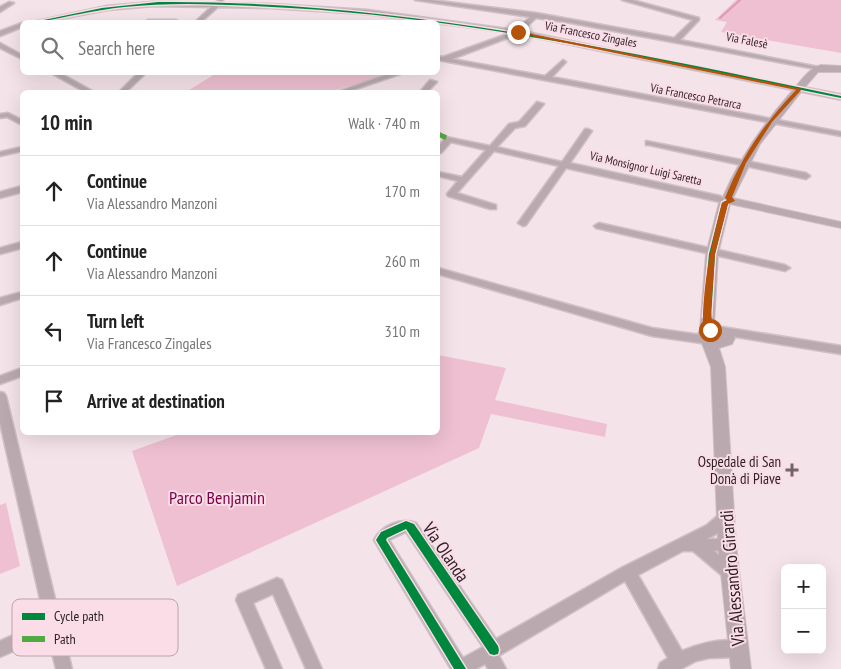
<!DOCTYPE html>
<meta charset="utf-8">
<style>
:root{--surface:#fff;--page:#f2f2f2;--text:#222;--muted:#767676;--line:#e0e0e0}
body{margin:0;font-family:"PT Sans Narrow",sans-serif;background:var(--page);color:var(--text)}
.controls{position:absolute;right:15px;bottom:15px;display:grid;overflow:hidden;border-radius:8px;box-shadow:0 5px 20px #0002}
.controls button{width:45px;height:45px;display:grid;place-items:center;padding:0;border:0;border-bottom:1px solid var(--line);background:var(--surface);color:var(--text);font:25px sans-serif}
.stop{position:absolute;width:15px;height:15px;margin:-11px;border:4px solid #b45309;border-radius:50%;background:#fff}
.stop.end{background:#b45309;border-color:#fff;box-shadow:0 1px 5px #0008}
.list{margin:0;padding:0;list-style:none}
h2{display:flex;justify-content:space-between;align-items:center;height:65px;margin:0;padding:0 20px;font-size:21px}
h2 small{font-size:16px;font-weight:400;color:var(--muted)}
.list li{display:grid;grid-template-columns:32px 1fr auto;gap:15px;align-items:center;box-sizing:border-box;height:70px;padding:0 20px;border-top:1px solid var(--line)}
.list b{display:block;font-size:19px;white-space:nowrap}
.list p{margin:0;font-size:16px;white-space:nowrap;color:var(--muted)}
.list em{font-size:16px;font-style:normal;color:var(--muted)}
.icon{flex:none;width:28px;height:28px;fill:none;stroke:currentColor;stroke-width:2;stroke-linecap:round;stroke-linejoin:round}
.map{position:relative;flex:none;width:841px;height:669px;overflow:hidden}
.search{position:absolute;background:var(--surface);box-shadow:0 5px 20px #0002;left:20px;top:20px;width:420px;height:55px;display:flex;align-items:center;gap:12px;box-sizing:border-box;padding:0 18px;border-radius:8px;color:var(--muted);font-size:19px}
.panel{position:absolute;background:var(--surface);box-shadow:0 5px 20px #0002;left:20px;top:90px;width:420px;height:345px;border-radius:8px}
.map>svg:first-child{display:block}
.green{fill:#eec0d1}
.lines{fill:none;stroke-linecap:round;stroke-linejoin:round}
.stream{stroke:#e097b3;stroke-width:2}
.minor-casing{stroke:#cec1c6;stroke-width:3}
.tertiary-casing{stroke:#cec1c6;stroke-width:2}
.minor{fill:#baaab0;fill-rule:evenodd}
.tertiary{fill:#baaab0;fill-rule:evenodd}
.quiet{stroke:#53aa43;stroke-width:5;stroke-dasharray:9 5;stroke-linecap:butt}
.cycleway-casing{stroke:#fadde6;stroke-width:3}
.cycleway{fill:#00873e;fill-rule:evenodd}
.route{fill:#b45309}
.poi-dot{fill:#716468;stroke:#fadde6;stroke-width:2}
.labels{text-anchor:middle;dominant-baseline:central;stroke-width:4;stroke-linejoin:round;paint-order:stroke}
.far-street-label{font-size:12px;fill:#2a1f23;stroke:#fadde6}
.poi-label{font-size:15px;fill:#2a1f23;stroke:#fadde6;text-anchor:end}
.near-park-label{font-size:18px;fill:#7d0046;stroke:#fadde6}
.near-street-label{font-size:18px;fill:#2a1f23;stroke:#fadde6}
.key{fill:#fadde6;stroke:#bca4ac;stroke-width:1}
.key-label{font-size:14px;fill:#2a1f23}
</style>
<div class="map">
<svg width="841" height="669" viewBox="0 0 841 669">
<rect width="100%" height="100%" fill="#f4e3e9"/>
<g class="green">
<path d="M736,0H841V53L721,32L727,22L715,20Z"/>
<path d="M218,72H392V73L329,92H186Z"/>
<path d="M438,355L506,368L495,400L607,424L605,437L491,414L479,448L177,586L132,451L182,433L438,432Z"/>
<path d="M6,503L20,566L0,574V505Z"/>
</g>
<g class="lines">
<path class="stream" d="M720,18L740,0"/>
<defs>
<g id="minor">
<path d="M219,0H223L222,3L270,4L367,10L516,30L530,17L415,0H431L536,13L674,38L693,20L622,0H632L699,18V20L680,40L824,68L821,70L571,23L536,18L522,31L803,89L799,91L518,34L452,59L545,76L563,60L566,62L552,77L841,132V136L438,60V56L443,57L510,33L506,32L367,14L270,8L218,7L201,22H195L211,7L153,6L107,10L43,22H33L107,6L153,2L215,3Z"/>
<path d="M9,2L14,3L0,12V7Z"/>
<path d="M148,20H176L179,22H145Z"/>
<path d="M22,23V27L0,36V31Z"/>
<path d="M0,43L22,55V59L0,48Z"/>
<path d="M49,72H58L94,92H85Z"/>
<path d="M139,72H147L126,92H119Z"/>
<path d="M394,72H406L347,92H337Z"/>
<path d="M430,80L437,82L427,92H420Z"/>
<path d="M537,102L544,104L525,126L515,128L497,147L562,162L585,129H588L592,131L570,163L720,196L725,199L720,202L566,168L526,225L523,226L518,223L559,166L494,151L457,193L496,205V209H490L448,196L447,194L458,181L438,176V172L462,177L486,150L451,142L441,153H438V147L446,137L490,146L509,124L519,122Z"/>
<path d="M8,113L22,120V125L7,117L0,118V114Z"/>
<path d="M646,141L806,173L810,176L806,179L649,145H646Z"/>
<path d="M22,147V151L0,156V152Z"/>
<path d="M22,186V192L0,198V192Z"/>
<path d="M599,223L785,265L790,268L785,271L596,228L594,226Z"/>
<path d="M22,242V248L0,254V248Z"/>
<path d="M438,268L652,328L708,336L714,340L708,344L652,336L438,274Z"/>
<path d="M22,292V298L0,305V298Z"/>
<path d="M722,327L841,346V354L718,334L716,331Z"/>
<path d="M22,368V376L0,384V376Z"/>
<path d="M0,392L4,393L6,396L72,669H56L48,636L0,657V641L45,621L0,423Z"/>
<path d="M727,510L732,512L734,516C729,526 717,534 707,539H727L732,541L734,545L732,549L714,551L735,568L738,573L735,578L730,580L725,578L693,551H683L638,575L682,651C701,643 724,636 744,643L746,649L744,655L738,657L709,658L696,661L681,669H658L660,663L668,658L625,581L500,655L499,656L506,669H488L485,664L476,669H451L374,540C381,526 401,517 416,523L496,639L623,567L707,525L722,512ZM406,532L483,647L463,658L389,540Z"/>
<path d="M277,578L282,580L322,669H306L273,594L253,603L282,669H266L236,600L238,595Z"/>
</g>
<path id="tertiary" d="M821,65L841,66V72H818L805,87L841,94V100L801,92L760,144L733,198L841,222V228L730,204L718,254L714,325L728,329L735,338L732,344L719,348L725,367L736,545L751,669H731L718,545L711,367L698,333L700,330L706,254L719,203L727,200L723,197C740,157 764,123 793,90C801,81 808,69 821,65ZM715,334L721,338L713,336Z"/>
</defs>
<use href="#minor" class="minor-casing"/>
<use href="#tertiary" class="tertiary-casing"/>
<use href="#minor" class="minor"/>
<use href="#tertiary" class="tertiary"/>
<path class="quiet" d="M438,134L449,139"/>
<defs>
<g id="cycleway">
<path d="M158,2C389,0 616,49 841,96V98C659,61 477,19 291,8C235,5 179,1 124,7C95,10 67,17 39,22H34L102,8Z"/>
<path d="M725,201L728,203L715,254L711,317L707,319L703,317L709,254L722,203Z"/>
<path d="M406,521L414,524L498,646L499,650L498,654L494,655L490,654L406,529L387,538L386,540L466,669H454L376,540L381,532Z"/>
</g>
</defs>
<use href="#cycleway" class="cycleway-casing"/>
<use href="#cycleway" class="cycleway"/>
</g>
<path class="route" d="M518,31L802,89L772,122L746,163L732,197L735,201L728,204L715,254L711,311L713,331L707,334L703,331C702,287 711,245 722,203L727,200L725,198C743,154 764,124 796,90L517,33Z"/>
<path class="poi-dot" d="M789.5 462.5h5v5h5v5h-5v5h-5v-5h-5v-5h5z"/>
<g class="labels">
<g class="far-street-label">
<text transform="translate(591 34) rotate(11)">Via Francesco Zingales</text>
<text transform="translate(747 40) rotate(11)">Via Falesè</text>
<text transform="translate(696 96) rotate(11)">Via Francesco Petrarca</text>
<text transform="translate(646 168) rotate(13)">Via Monsignor Luigi Saretta</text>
</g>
<g class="poi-label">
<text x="781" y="461">Ospedale di San<tspan x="781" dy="17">Donà di Piave</tspan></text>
</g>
<g class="near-park-label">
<text x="217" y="497">Parco Benjamin</text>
</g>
<g class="near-street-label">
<text transform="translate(446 552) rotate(56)">Via Olanda</text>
<text transform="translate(732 578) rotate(-95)">Via Alessandro Girardi</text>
</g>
</g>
<rect x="12" y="599" width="166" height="57" rx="8" class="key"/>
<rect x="22" y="613" width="23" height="7" fill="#00873e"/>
<rect x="22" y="636" width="23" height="6" fill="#53aa43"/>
<g class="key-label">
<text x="54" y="621">Cycle path</text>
<text x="54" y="644">Path</text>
</g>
</svg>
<div class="controls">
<button>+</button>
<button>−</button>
</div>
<div class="stop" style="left:710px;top:330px"></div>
<div class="stop end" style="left:518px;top:32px"></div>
<div class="search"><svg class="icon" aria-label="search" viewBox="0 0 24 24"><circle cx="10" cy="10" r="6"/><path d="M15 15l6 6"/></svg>Search here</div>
<section class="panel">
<h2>10 min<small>Walk · 740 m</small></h2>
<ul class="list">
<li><svg class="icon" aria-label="ahead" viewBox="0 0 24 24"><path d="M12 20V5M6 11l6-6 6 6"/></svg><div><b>Continue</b><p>Via Alessandro Manzoni</p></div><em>170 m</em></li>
<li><svg class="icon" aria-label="ahead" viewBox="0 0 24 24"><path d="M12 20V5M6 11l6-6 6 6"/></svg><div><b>Continue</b><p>Via Alessandro Manzoni</p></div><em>260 m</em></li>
<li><svg class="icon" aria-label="left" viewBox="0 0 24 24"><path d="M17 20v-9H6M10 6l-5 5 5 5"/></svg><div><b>Turn left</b><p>Via Francesco Zingales</p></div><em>310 m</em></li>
<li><svg class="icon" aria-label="arrive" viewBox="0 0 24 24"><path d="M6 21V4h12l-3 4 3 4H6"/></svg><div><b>Arrive at destination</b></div></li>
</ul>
</section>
</div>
